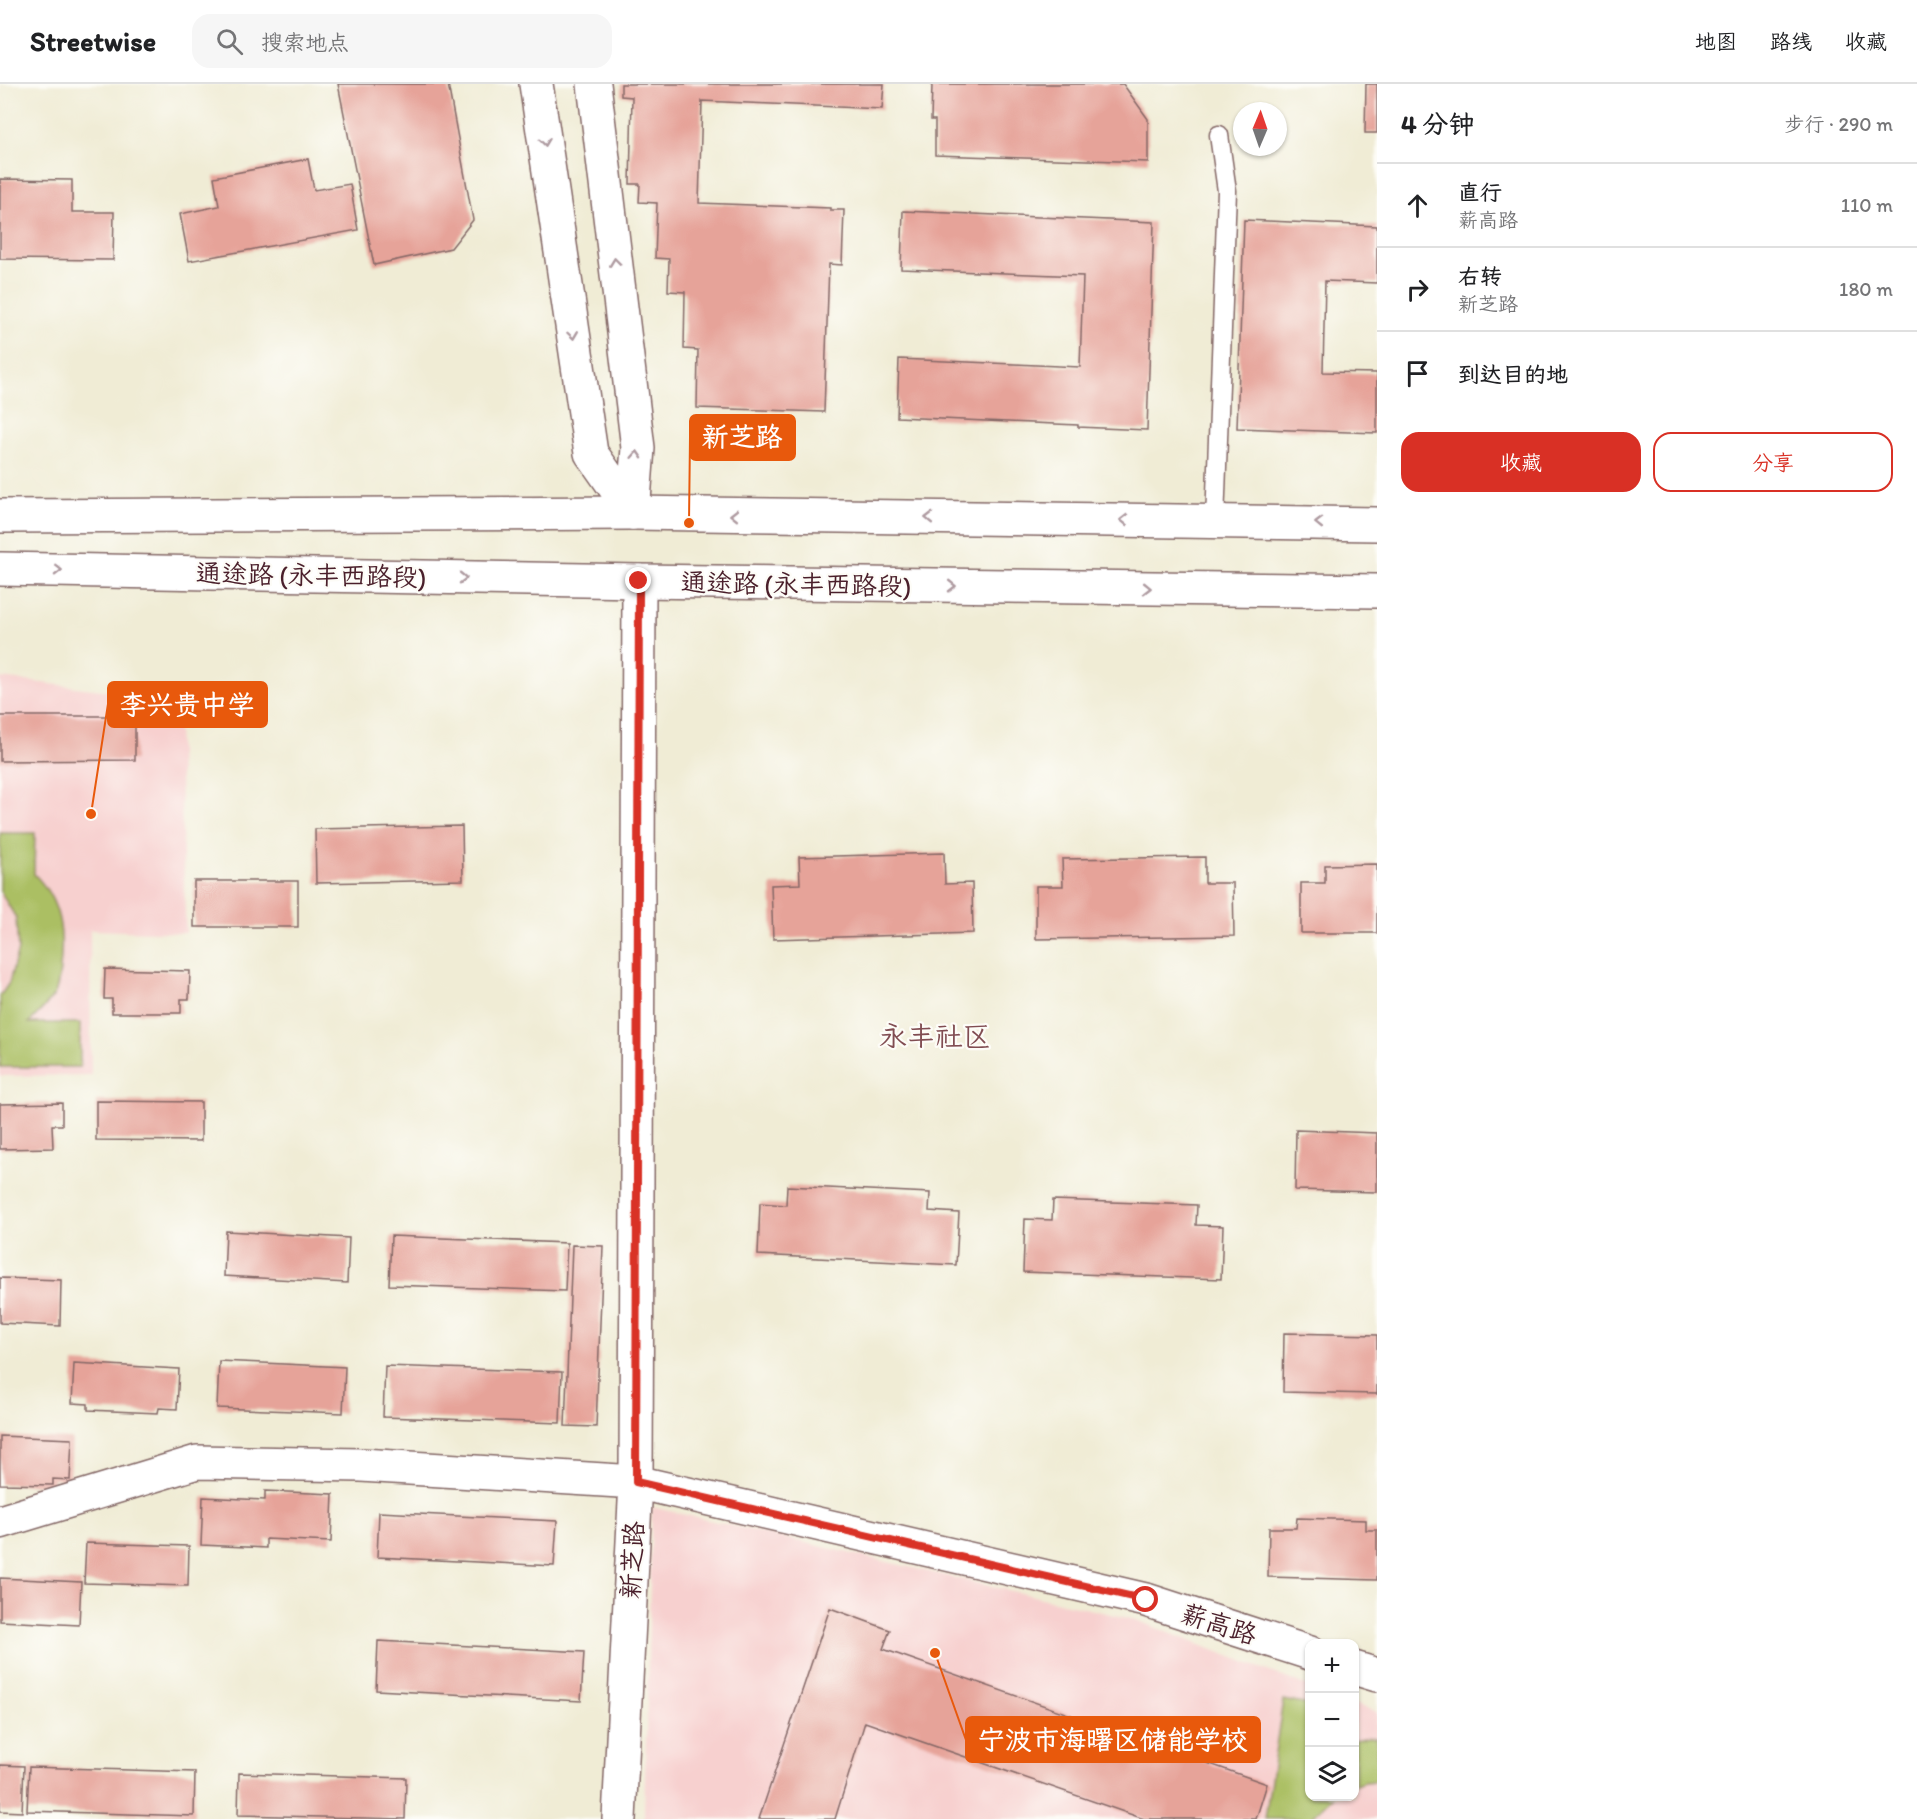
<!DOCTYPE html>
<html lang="zh">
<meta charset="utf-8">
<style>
:root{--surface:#fff;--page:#f6f6f6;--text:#202124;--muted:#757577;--line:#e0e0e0;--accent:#d93025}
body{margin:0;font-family:Itim,"LXGW WenKai TC",sans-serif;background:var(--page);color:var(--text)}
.controls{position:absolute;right:18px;bottom:18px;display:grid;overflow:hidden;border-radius:12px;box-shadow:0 2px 4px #0004}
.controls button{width:54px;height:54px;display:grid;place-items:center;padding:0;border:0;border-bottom:2px solid var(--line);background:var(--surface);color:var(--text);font:30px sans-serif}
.compass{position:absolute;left:1233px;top:18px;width:54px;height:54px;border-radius:50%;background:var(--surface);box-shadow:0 2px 4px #0004;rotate:2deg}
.stop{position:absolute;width:18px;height:18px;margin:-14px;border:4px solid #d93025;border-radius:50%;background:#fff}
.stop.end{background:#d93025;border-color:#fff;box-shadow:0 2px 6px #0008}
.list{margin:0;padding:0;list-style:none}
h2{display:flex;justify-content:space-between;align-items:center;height:78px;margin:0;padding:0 24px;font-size:26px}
h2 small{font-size:20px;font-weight:400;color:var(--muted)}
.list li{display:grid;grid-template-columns:39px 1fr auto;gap:18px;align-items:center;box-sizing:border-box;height:84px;padding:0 24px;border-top:2px solid var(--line)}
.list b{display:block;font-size:22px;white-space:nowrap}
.list p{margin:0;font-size:20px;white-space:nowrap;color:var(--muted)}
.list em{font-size:20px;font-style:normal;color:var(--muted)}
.actions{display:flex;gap:12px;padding:18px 24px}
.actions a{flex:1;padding:14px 0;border:2px solid var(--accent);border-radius:18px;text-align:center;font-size:21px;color:var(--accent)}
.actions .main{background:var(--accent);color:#fff}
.icon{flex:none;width:33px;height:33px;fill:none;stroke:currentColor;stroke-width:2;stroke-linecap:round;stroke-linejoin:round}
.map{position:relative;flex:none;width:1377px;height:1735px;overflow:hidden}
header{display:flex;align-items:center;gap:36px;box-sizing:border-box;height:84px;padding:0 30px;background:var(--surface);border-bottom:2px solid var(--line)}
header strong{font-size:28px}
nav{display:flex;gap:33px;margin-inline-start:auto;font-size:21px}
.search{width:420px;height:54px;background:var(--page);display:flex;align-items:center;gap:15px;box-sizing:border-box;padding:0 21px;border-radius:18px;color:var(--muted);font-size:22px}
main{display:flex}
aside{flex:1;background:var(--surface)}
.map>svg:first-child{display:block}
.built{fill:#f7d0cf}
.green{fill:#abbf63;stroke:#7a6f47;stroke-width:1.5}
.building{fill:#e6a399}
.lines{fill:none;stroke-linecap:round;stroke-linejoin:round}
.lane-casing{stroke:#846766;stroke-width:21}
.street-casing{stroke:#846766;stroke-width:36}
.secondary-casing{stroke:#846766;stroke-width:36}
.primary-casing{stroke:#846766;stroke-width:36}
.lane{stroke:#fff;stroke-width:18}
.street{stroke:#fff;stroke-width:33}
.secondary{stroke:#fff;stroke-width:33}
.primary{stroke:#fff;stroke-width:33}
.oneway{stroke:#ae9aa0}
.route{stroke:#d93025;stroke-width:8}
.labels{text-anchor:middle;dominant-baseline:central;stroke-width:4.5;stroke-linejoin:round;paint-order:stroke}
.street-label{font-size:26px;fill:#4a1f2b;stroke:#fdfcf7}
.quarter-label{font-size:28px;fill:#814d52;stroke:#fdfcf7}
.leader{fill:none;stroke:#e8590c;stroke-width:2}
.callout-dot{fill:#e8590c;stroke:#fdfcf7;stroke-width:2}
.callout{fill:#e8590c;stroke:#e8590c;stroke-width:2}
.callout-label{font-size:27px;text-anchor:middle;font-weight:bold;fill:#fff}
</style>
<header>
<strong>Streetwise</strong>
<div class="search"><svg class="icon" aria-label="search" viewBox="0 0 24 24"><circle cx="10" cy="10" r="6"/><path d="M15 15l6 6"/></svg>搜索地点</div>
<nav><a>地图</a><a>路线</a><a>收藏</a></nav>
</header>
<main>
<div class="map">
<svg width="1377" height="1735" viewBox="0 0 1377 1735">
<rect width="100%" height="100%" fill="#fdfcf7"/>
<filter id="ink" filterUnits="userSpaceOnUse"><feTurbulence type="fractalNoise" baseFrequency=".0167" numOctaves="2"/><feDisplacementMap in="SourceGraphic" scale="12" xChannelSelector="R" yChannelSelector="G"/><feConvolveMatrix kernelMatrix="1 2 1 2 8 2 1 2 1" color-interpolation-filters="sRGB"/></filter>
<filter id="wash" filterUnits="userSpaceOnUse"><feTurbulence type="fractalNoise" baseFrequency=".008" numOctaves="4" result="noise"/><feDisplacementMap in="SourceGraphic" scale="24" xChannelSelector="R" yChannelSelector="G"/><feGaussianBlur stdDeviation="1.35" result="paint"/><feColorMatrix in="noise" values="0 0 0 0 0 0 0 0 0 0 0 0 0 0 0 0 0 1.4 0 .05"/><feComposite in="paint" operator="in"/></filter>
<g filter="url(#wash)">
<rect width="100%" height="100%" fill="#f0ecd5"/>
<g class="built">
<path d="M0,594L177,615L186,849L90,846L91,991L0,992Z"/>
<path d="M652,1423L1136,1536L1309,1603L1310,1712H1354L1355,1620L1377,1628V1735H644Z"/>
</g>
<g class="green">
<path d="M0,749H35L34,790C61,817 64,849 60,885C59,893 58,904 54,911C47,922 37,930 29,939H80V983H0V912L9,899L18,866L16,834L0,807Z"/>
<path d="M1283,1616L1309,1621L1310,1712L1333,1713L1316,1729L1312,1735H1265Z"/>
<path d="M1369,1653L1377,1654V1697L1364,1698L1355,1701V1656Z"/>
</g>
<g id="blocks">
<g class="building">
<path d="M338,0H448L473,136L451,164L374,181Z"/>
<path d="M621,0H884L882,25L702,17L699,119L830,124V126H844L842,181L829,180L824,328L697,324L698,266L684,265L685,208L668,207L669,175L655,174L657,119L639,118L640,100H630L632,13L621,12Z"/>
<path d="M932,0H1123L1148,35V78L935,71V36H931Z"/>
<path d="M1366,0H1377V49H1365Z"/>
<path d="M308,75L314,106L350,100L358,146L189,177L180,130L219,122L214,93Z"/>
<path d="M0,95L72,96V128H114L113,176L0,175Z"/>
<path d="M903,127L1154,138L1147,346L1078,343V341L897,333L899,275L1080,283L1083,192L901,185Z"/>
<path d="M1244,136L1377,142V199L1325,197L1323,288L1377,289V349L1237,344Z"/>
<path d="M0,632H135V676L0,677Z"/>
<path d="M462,742L463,796L316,799L315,745Z"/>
<path d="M944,769L945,800L972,799L973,849L773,855L771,801L800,800L799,773Z"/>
<path d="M1205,773V799H1233L1234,852L1036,855V802H1063L1062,775Z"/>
<path d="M1377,780V849H1301V799H1325V781Z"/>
<rect x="194" y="797" width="104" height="46"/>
<path d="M105,885L190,887L189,915H181V929H112V915H104Z"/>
<path d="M96,1017L201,1018V1057L96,1056Z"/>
<path d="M62,1019V1041H52L53,1064L0,1065V1020Z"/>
<path d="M1296,1046L1377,1049V1108L1295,1106Z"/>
<path d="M787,1102L930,1109L929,1127L959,1129L956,1181L758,1171L760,1119L786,1121Z"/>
<path d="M1053,1116L1197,1121L1196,1141L1223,1142L1221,1195L1023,1188L1025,1135L1052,1136Z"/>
<path d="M226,1147L349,1154L347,1199L224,1192Z"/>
<path d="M391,1152L567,1159L565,1207L389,1201Z"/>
<path d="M572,1161L603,1162L596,1343L565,1342Z"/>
<path d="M0,1194L61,1196L60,1242L0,1239Z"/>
<path d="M1284,1249L1377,1251V1310L1283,1308Z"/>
<path d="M219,1277L345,1283L343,1329L217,1324Z"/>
<path d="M74,1279L179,1285L177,1325L159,1324L158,1329L88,1326V1320L72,1319Z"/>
<path d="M385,1282L562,1288L560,1339L383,1333Z"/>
<path d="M0,1352L72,1355L70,1396L53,1395V1401L0,1400Z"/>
<path d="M265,1407L333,1410L331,1458L266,1455V1464L201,1461L203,1413L265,1416Z"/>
<path d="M379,1428L557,1437L554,1482L377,1473Z"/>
<path d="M1297,1434L1366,1436V1446H1377V1496L1268,1493L1269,1444H1296Z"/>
<path d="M86,1459L189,1462L188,1502L84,1499Z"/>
<path d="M0,1494L81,1498L79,1541L0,1537Z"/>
<path d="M830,1524L890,1546L883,1565L1267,1700L1256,1735H1144L865,1638L835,1735H759Z"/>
<path d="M378,1557L584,1568L581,1617L376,1606Z"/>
<path d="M0,1681L24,1682L22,1728L0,1727Z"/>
<path d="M29,1683L195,1688L194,1732L27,1727Z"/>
<path d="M239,1689L406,1694L405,1735L238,1731Z"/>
</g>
</g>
</g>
<g filter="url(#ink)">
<use href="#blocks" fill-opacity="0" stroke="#846766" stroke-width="1.5"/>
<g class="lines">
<defs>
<path id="lane" d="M1215,438L1227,107L1219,51"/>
<g id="street">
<path d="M0,1438L197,1378L361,1381L636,1398L1146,1516L1310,1569"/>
<path d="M1354,1584L1377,1591"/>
</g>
<g id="secondary">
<path d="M536,0L591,369L633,429"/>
<path d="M594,0L638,364L633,429"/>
<path d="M619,1735L636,1398L639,497"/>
</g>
<g id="primary">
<path d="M0,432L633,429L1377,440"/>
<path d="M0,485L639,497L1377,507"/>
</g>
</defs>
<use href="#lane" class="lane-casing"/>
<use href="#street" class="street-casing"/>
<use href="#secondary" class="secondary-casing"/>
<use href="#primary" class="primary-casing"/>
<use href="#lane" class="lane"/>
<use href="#street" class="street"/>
<use href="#secondary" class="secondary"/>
<use href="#primary" class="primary"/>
</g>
<defs><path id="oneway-chevron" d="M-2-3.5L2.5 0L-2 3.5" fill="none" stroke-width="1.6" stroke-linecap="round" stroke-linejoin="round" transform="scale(1.5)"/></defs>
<g class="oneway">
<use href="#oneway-chevron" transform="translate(545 58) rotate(82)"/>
<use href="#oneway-chevron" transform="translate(615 178) rotate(-97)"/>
<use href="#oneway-chevron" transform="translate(573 251) rotate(82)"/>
<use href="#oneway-chevron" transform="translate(637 371) rotate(-87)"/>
<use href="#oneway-chevron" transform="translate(734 431) rotate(-179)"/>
<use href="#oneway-chevron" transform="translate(929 434) rotate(-179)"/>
<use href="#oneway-chevron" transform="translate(1124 436) rotate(-179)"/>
<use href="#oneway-chevron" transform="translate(1319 439) rotate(-179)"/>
<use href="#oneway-chevron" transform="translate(58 486) rotate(1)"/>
<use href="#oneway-chevron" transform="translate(463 494) rotate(1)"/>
<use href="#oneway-chevron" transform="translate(952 502) rotate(1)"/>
<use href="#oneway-chevron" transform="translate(1147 504) rotate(1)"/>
</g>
</g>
<g class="lines" filter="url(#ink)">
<path class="route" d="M639,497L636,1398L1146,1516"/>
</g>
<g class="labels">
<g class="street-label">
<text transform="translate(311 491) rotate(1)">通途路 (永丰西路段)</text>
<text transform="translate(796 500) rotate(1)">通途路 (永丰西路段)</text>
<text transform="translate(632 1476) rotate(-87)">新芝路</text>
<text transform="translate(1219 1540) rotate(18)">薪高路</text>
</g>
<g class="quarter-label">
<text x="935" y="952">永丰社区</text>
</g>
</g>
<path class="leader" d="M689 439L690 353M91 730L108 620M935 1569L966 1656"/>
<g class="callout-dot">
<circle cx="689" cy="439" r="6"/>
<circle cx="91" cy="730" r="6"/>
<circle cx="935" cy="1569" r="6"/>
</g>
<g class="callout">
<rect x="690" y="331" width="105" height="45" rx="6"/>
<rect x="108" y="598" width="159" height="45" rx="6"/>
<rect x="966" y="1633" width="294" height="45" rx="6"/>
</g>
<g class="callout-label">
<text x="742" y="362">新芝路</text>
<text x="187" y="630">李兴贵中学</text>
<text x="1113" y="1665">宁波市海曙区储能学校</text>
</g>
</svg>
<div class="controls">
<button>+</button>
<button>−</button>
<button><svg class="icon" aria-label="layers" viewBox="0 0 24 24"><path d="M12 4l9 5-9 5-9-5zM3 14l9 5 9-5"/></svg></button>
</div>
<svg class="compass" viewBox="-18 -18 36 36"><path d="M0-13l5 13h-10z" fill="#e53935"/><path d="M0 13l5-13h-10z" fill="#757577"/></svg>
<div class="stop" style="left:1146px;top:1516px"></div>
<div class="stop end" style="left:639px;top:497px"></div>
</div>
<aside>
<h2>4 分钟<small>步行 · 290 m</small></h2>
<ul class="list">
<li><svg class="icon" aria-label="ahead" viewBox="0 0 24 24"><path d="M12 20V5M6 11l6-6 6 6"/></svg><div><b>直行</b><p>薪高路</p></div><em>110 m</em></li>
<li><svg class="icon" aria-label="right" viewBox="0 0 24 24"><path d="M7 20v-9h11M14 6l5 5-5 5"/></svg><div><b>右转</b><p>新芝路</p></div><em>180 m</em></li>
<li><svg class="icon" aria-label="arrive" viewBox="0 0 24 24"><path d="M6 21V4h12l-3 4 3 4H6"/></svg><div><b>到达目的地</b></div></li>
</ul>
<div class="actions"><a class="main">收藏</a><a>分享</a></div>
</aside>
</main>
